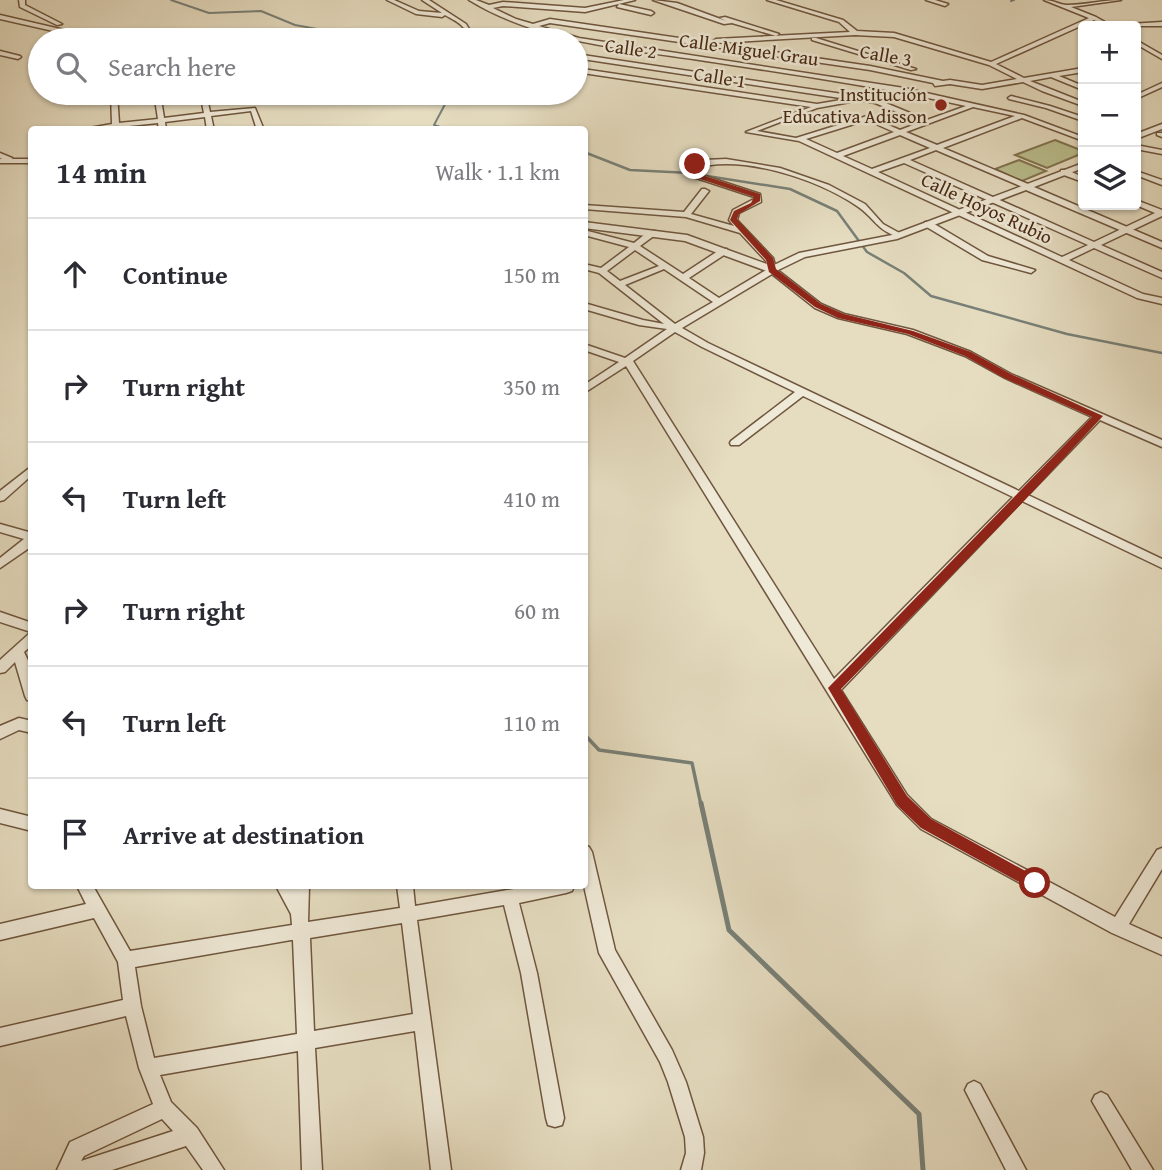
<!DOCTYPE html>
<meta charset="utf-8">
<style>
:root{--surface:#fff;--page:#f2f2f3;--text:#2b2b33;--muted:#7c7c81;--line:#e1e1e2}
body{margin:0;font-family:"Gentium Book Plus",serif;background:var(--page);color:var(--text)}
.controls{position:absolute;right:21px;top:21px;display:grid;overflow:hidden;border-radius:7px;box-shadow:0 2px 5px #0004}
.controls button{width:63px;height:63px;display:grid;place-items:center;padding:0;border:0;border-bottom:2px solid var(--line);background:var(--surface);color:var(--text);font:35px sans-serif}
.stop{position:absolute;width:21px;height:21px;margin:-16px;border:5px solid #8f2418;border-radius:50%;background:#fff}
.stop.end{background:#8f2418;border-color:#fff;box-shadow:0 2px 7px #0008}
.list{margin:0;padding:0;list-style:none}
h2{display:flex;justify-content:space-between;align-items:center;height:91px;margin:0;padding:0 28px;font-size:30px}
h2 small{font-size:23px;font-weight:400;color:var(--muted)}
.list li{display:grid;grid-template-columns:46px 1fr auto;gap:21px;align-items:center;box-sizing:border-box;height:112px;padding:0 28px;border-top:2px solid var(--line)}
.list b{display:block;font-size:26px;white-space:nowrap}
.list em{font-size:23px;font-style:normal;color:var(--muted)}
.icon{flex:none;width:38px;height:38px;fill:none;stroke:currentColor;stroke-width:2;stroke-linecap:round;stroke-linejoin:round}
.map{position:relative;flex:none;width:1162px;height:1170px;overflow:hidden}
.search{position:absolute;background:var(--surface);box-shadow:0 2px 5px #0004;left:28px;top:28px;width:560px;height:77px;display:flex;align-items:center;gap:18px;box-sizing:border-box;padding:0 24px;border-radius:38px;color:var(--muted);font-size:26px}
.panel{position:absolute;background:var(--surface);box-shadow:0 2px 5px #0004;left:28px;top:126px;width:560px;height:763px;border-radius:7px}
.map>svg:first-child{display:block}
.green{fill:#bbbf8e;stroke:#817450;stroke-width:2}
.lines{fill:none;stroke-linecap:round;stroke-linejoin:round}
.stream-far3{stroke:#788077;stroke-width:2}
.stream-far2{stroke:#788077;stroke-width:2.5}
.stream-far1{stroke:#788077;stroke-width:3.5}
.stream{stroke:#788077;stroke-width:5}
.minor-casing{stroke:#6f563e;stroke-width:3}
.tertiary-casing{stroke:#6f563e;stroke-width:3}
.minor{fill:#efe9d7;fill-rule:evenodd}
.tertiary{fill:#efe9d7;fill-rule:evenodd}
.route{fill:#8f2418}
.poi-dot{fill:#8f2418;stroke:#efe9d7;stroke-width:2.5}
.labels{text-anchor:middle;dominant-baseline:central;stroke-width:5;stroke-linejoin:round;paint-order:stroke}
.far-street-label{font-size:19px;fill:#472912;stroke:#efe9d7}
.far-poi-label{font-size:19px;fill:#472912;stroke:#efe9d7;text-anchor:end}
</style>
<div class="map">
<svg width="1162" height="1170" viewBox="0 0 1162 1170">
<rect width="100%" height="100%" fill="#e6ddc1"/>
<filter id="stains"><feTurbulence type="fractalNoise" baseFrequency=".00286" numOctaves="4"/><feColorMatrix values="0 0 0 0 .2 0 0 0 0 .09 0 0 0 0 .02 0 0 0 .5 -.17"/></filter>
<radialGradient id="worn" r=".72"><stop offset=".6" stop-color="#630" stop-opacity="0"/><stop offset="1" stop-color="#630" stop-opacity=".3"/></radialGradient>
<g class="green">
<path d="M1055,140L1083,151V153L1047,168L1015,155Z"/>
<path d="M1019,160L1046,171L1022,181L995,169Z"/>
</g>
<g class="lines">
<g class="stream-far3">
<path d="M171,0L209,13L261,11L295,25L378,40"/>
<path d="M1011,1L1014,0"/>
<path d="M449,130L434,125L451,93"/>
</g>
<g class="stream-far2">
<path d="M584,152L630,170L690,173"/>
<path d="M701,175L790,189L837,211L867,252L904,273L931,296L1067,334L1162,353"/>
</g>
<path class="stream-far1" d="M584,734L599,750L692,763L701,805"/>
<path class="stream" d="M701,803L729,930L919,1114L923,1170"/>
<defs>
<g id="minor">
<path d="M19,0H25V5L62,24L57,25L20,7Z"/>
<path d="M387,0H394L419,11L442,13L422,0H429L466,24L471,32L487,40C473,41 470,34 461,25C457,21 450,18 445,15L442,17L416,14Z"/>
<path d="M469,0H476L489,5L503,2L585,8L624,0H635L585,12L503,6L493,8L516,19L533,24L550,19L870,66L943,81L950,80L982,85L1017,79L989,65L894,37L855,35L716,43L713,41L716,39L850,32L839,22L767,0H776L843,20L857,31L894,33L991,62L1089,18L1044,0C1053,0 1060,5 1067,5C1085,5 1103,0 1121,0L1071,7L1096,17L1112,26H1105L1094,20L996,64L1024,78L1083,68V72L1059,76L1083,86V90L1051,77L1030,81L1083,102V106L1042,91L1023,82L982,89L950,84L935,86L933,83L870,70L550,23L539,26L579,38L904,88L1024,115L1083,137V141L1081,140L1022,118L943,148L1028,184L1029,186L1025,188L936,150L910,160L1094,242L1155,213L1136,205V200L1162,210V216L1101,245L1162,272V278L1094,248L1069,260L1143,294L1162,298V304L1137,298L799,141L746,132L811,107L576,72V68L817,104L847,99L576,58V54L876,99L927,120L966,106C875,86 784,73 693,59C617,48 536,41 469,0ZM853,99L875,103L921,122L900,130L867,116L796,138L757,131L817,108L850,102ZM973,107L1015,116L937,145L906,132ZM867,120L894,132L837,153L806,139ZM900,135L930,148L872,169L843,156ZM904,163L1088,245L1062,257L878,172Z"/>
<path d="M653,0L677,3L726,21L720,18L725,17L779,34L776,36L732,23L724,24Z"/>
<path d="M926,0H935L948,4L945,6Z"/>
<path d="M619,4L651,11L654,13L651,15L617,7Z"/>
<path d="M0,15L99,38L102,40H93L0,19Z"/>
<path d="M1162,22V26H1126L1129,24Z"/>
<path d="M812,38H816L916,69L911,70L812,40Z"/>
<path d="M1136,40L1162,55V59L1136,44Z"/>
<path d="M0,51L20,56L21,57L18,59L0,55Z"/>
<path d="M1162,83V87L1136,99V95Z"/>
<path d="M111,93H117L119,123L158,119L154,93H160L164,118L204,113L200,93H206L210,112L255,108L264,130H257L251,111L211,116L214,130H207L205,117L165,122L166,130H159L158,123L119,127V130H78L112,124Z"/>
<path d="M1011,96L1050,106L1083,117V121L1046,108L1009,99L1008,98Z"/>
<path d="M1157,133H1162V137L1157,135Z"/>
<path d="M1136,145L1162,150V154L1136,149Z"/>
<path d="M0,153L12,158L13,160L9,162L0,158Z"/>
<path d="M726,159L780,168L829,185L865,204L883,224L903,235L899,237C876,230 875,218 857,206C817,179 740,153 693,169V172L760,194L761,202L739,213L737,220L773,258L776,269L821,304L844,314L913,330L971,352L1011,374L1162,440V447L1100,420L1028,495L1162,559V568L1022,501L841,690L907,795L931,819L1115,917L1157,850L1162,848V869L1129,924L1162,939V955L1112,933L921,829L897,805L626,366L584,393V385L619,362L584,350V344L625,358L667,329L639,325L584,309V303L643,320L664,324L599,273L584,269V264L601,268L629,247L584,235V230L634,243L649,231H655V235L640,246L683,274L721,249H727V253L689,278L719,298L768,269L766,261L740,233L686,217L584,209V205L684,212L702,189H705L709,191L691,214L734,226L729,220L733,210L754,199V197L687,175L685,168L705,160ZM635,250L659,266L620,281L607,271ZM664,269L713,302L675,324L625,285ZM772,274L815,308L838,318L907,334L965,356L1005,378L1092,417L1019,491L708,343L682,328ZM675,332L702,347L795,392L731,441L730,443L731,445H739L803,396L1013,497L834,679L633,361Z"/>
<path d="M1061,170H1067L1083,177V182L1061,174Z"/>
<path d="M1136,171L1162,180V185L1136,175Z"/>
<path d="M925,222H931L988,256L1035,270L1031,273L982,260L925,226Z"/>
<path d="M32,466V475L4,500L0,501V491Z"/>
<path d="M0,524L32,533V546L0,568V558L24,539L0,532Z"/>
<path d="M0,612L32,623V645L24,652L32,669V701L27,700L25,696L15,662L5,672L0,673V660L31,632L0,622Z"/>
<path d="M19,718L32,721V733L19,730L0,739V726Z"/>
<path d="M0,809L32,817V831L0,823Z"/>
<path d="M584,845L589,847L592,852L615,950L672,1050L686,1082L703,1137L704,1153L701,1170H681L686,1153L685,1137L668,1082L660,1062L599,953L584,886Z"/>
<path d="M77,886H93L130,951L292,925L291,914L276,886H309L308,922L400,908L397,886H413L415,906L531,886H574L572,891L566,893L519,903L537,973L564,1118L562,1125L555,1127L548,1125L546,1118L521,973L504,905L417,920L451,1170H431L415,1031L315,1048L322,1170H302L298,1051L160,1075L171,1102L197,1128L224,1170H203L186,1146L112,1170H57L70,1142L153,1104L139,1068L126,1016L0,1046V1028L123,1000L118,962L94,918L0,940V924L86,904ZM402,923L413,1014L314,1031L310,938ZM291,940H293L297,1034L154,1058L141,1006L135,967ZM162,1119L173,1131L81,1161L84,1156Z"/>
<path d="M974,1081L980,1084L1026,1170H1006L965,1090L968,1084Z"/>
<path d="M1101,1092L1107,1095L1153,1170H1132L1092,1101L1095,1095Z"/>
</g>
<g id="tertiary">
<path d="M1162,124V129L1136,139V134Z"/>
<rect x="0" y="159" width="32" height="4"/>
<path d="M1083,163V168L1034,187L1162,242V248L1026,190L897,239L805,257L772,273L685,241L584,228V222L687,235L772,266L799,253L892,235Z"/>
</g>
</defs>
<use href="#minor" class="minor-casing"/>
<use href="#tertiary" class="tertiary-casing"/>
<use href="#minor" class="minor"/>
<use href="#tertiary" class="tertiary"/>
</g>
<path class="route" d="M693,163L699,164L693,169V172L760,194V201L739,214L737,219L773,258L776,269L821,304L844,314L913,331L971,352L1011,374L1103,416L1025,500L841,689L907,796L931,819L1040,879L1043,883L1040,888H1030L921,828L897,805L828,688L1092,417L1004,378L965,356L908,334L838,318L815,307L769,272L766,260L730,220L734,211L751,203L754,197L688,175L686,168Z"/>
<circle class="poi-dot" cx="941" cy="105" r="7"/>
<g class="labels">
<g class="far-street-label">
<text transform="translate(631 48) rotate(8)">Calle 2</text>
<text transform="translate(749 49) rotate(8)">Calle Miguel Grau</text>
<text transform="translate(886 55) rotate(10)">Calle 3</text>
<text transform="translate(720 77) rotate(9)">Calle 1</text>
<text transform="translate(987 208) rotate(25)">Calle Hoyos Rubio</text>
</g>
<g class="far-poi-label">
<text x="927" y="94">Institución<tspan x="927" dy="22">Educativa Adisson</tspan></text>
</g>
</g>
<rect width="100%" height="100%" filter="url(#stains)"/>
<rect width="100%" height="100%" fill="url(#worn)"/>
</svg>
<div class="controls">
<button>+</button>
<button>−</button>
<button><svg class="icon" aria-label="layers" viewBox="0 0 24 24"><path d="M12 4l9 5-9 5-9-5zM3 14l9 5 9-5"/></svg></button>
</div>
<div class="stop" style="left:1035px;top:883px"></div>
<div class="stop end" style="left:695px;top:164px"></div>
<div class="search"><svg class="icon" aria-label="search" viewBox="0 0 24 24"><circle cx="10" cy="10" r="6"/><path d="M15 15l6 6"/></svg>Search here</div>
<section class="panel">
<h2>14 min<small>Walk · 1.1 km</small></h2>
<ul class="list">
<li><svg class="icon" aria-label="ahead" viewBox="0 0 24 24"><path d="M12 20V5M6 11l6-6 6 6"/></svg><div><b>Continue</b></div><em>150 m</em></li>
<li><svg class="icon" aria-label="right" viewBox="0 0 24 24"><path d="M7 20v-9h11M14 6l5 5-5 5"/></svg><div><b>Turn right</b></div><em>350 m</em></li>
<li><svg class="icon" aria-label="left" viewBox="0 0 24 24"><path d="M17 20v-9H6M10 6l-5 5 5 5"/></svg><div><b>Turn left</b></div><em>410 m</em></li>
<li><svg class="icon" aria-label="right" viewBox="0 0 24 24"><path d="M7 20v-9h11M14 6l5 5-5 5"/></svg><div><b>Turn right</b></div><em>60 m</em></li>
<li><svg class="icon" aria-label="left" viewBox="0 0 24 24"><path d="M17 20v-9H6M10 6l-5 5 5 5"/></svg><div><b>Turn left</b></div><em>110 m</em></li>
<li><svg class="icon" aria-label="arrive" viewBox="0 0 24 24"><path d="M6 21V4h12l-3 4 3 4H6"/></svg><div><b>Arrive at destination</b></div></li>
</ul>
</section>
</div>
